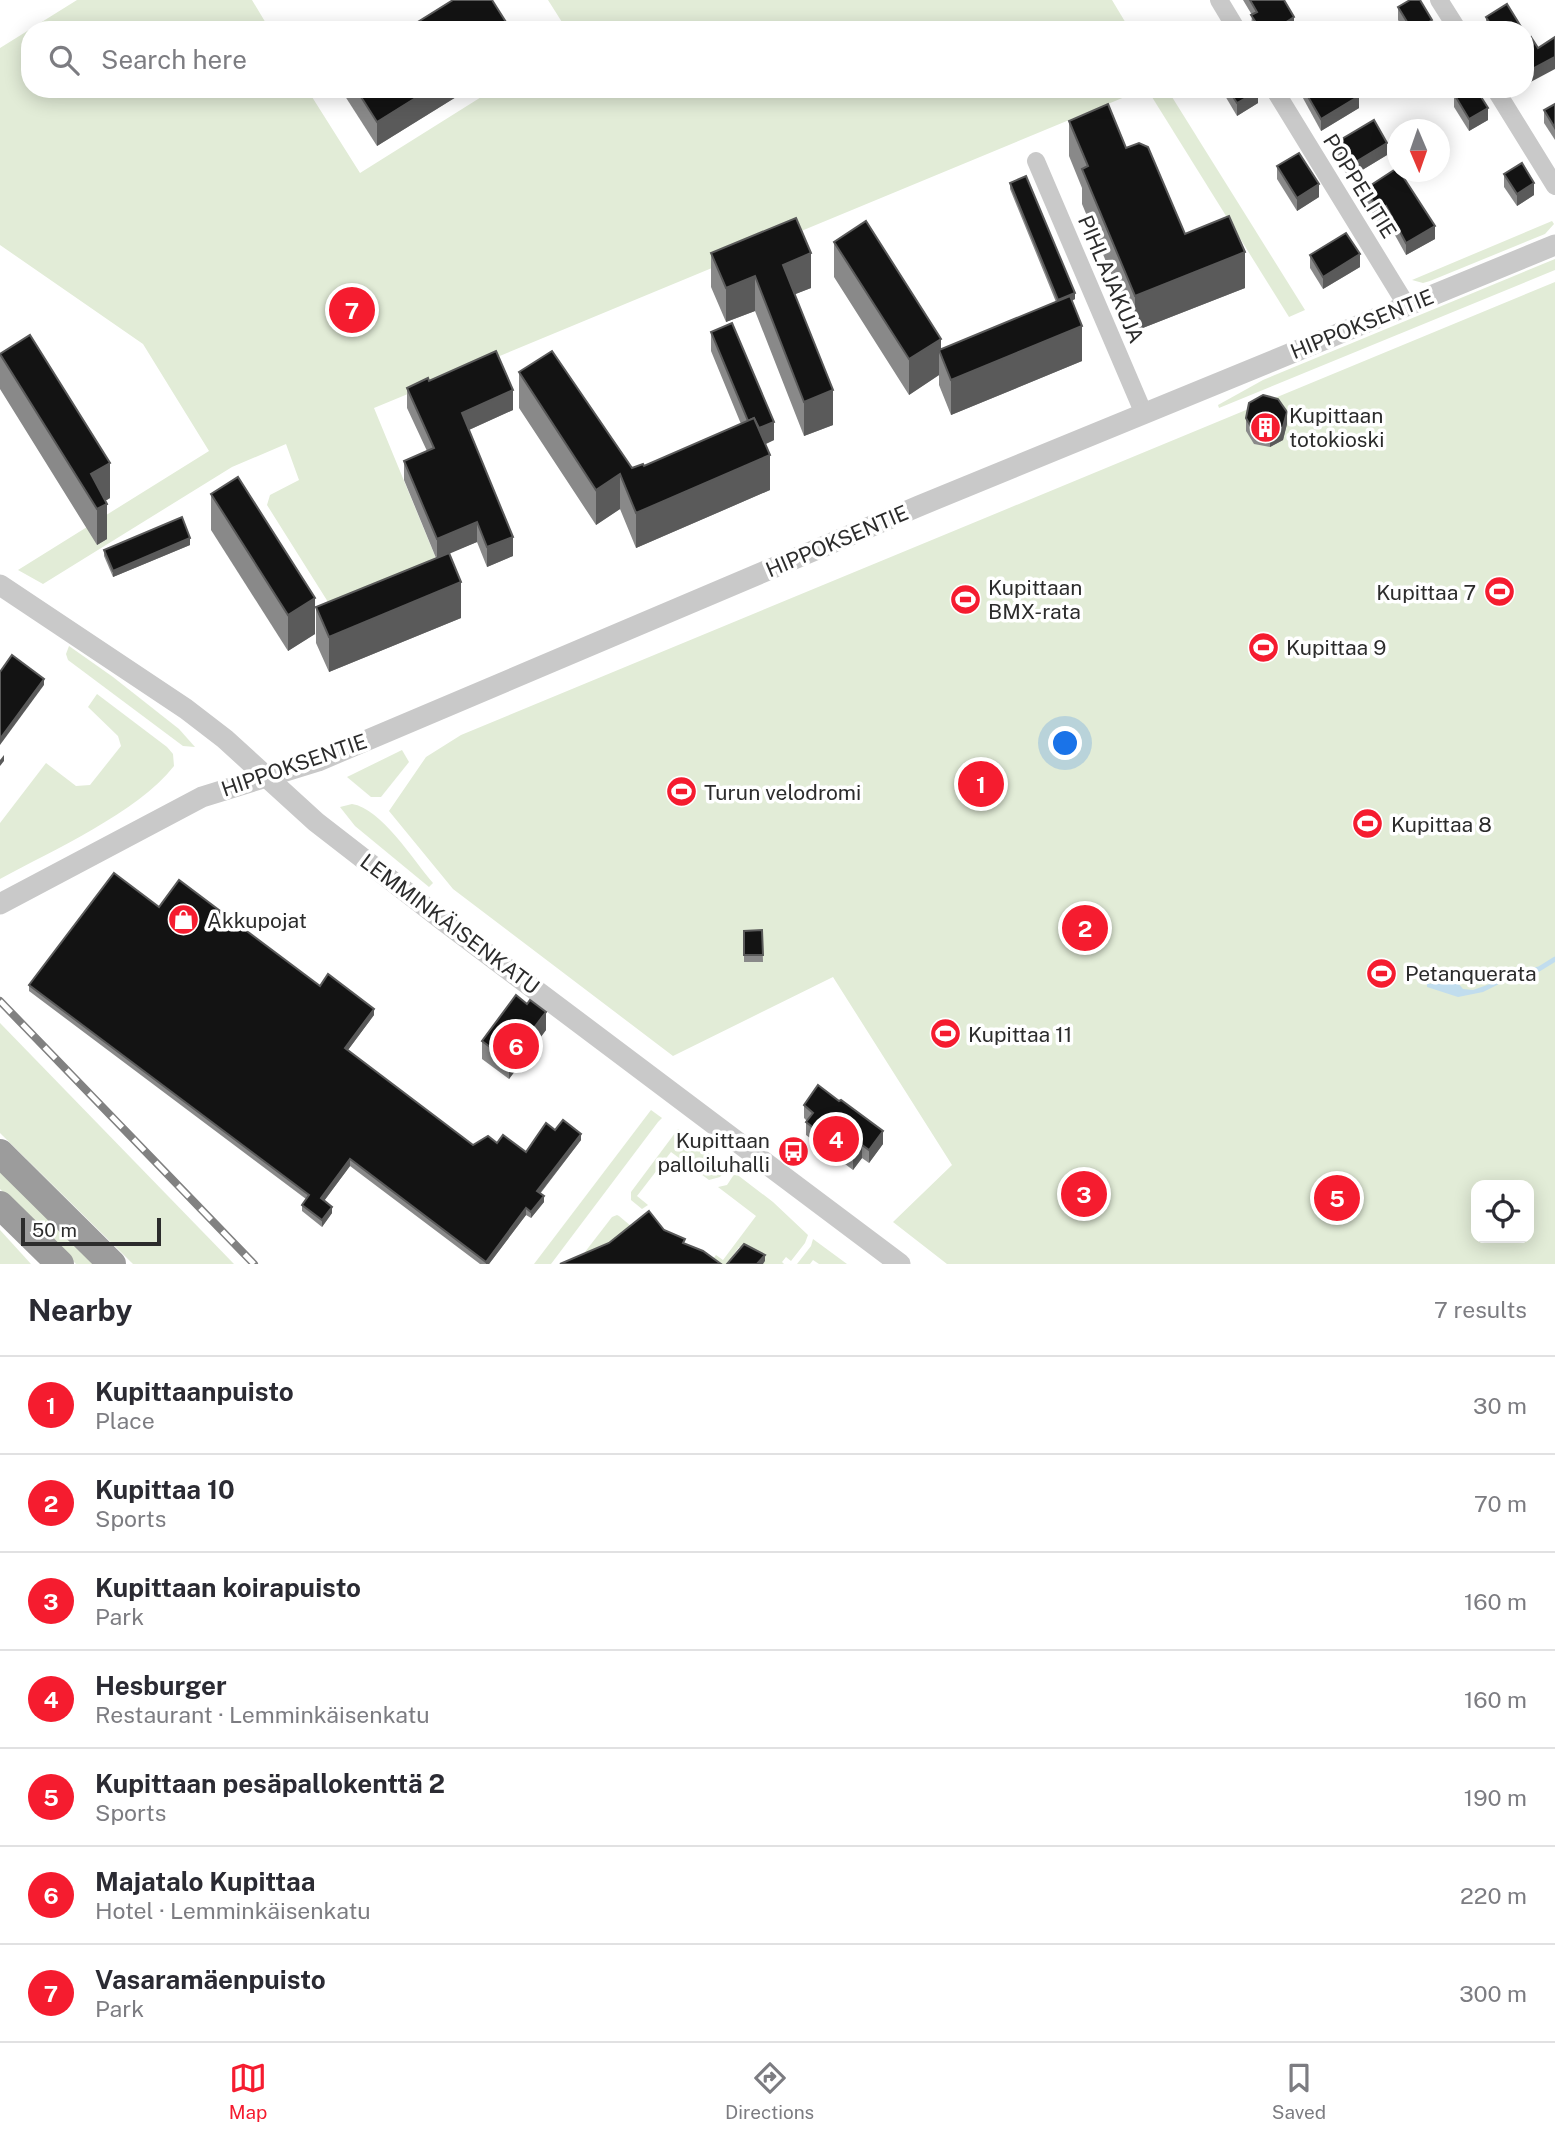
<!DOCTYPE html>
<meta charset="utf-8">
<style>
:root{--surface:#fff;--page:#f2f2f3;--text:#2b2b33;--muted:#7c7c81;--line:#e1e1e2;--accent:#f51c2f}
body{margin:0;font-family:"Public Sans",sans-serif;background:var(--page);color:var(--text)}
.controls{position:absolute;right:21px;bottom:21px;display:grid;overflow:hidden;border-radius:14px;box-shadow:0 4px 18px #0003}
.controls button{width:63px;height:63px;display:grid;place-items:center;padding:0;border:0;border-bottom:2px solid var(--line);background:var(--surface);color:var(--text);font:35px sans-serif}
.compass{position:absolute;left:1387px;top:119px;width:63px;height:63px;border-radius:50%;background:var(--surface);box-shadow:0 4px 18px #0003;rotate:178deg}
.scale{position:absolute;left:21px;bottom:18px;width:140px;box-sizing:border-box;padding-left:7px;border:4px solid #2c2c2c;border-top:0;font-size:19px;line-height:24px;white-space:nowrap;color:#2c2c2c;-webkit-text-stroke:5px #fff;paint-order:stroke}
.you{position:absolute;left:1066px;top:744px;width:24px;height:24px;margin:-18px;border:5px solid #fff;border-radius:50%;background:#1a73e8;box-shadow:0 0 0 10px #1a73e833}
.badge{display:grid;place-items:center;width:46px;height:46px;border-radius:50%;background:var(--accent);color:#fff;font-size:23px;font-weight:700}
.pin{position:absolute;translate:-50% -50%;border:4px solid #fff;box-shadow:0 2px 7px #0006}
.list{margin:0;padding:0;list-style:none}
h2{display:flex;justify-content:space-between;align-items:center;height:91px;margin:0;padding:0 28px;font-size:30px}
h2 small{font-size:23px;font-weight:400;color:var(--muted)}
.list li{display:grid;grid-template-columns:46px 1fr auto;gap:21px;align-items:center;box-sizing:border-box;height:98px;padding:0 28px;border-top:2px solid var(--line)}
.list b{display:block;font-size:26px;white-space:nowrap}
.list p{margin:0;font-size:23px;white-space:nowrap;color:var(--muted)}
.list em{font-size:23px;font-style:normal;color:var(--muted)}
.icon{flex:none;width:38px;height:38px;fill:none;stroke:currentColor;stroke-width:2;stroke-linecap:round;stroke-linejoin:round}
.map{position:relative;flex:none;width:1555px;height:1264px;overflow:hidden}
.search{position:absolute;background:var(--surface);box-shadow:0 4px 18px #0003;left:21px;right:21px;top:21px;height:77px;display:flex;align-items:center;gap:18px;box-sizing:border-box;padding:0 24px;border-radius:28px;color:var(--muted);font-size:26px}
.sheet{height:777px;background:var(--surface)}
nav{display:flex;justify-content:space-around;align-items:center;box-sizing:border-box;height:98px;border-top:2px solid var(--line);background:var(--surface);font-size:19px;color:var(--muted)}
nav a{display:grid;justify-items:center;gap:4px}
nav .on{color:var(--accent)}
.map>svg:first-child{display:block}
.green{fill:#e2ecd7;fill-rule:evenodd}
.water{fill:#c1ddee}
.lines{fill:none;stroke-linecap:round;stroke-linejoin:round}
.stream{stroke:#c1ddee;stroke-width:5}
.minor{stroke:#c9c9c9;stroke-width:18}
.tertiary{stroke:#c9c9c9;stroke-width:21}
.trunk{stroke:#9c9c9c;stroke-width:28}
.rail-casing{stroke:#818181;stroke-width:8}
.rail{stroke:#fff;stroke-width:5;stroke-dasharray:16;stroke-linecap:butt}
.wall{fill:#898989}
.shaded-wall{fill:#5a5a5a}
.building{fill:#131313;stroke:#5a5a5a;stroke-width:2}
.labels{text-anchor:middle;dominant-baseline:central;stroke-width:7;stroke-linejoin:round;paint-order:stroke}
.street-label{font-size:21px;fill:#2c2c2c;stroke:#fff}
.poi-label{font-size:21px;fill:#2c2c2c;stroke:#fff;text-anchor:start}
</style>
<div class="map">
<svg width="1555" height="1264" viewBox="0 0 1555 1264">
<rect width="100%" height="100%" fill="#fff"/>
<g class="green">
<path d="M77,0H252L270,30H30V89H307L360,173L494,89H1144L374,408L442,573L336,608L328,602L267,505L270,495L299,480L286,444L232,467L43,584L18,570L209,451L143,344L0,245V48Z"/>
<path d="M548,0H1112L1130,30H567Z"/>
<path d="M1147,89H1167L1305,310L1289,317Z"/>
<path d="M1552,221L1554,224L1545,234L1430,281L1423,283L1412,280Z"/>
<path d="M1555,259V270L1219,408L1218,405L1263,380Z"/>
<path d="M1555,282V1264H947L893,1222L952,1165L833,977L673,1056L453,889L389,811L426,757L461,735ZM1476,1185H1529V1238H1476Z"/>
<path d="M69,646L113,677L179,729L195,747L183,746L68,660L66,654Z"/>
<path d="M97,694L167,747L173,754L174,766C137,813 53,850 0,879V823L46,763L76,786L90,785L121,746L118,736L88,707Z"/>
<path d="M402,750L409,762L381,797H371L347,777Z"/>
<path d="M352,804C381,808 414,861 433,883L429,887L355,826L340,807Z"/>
<path d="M0,1023L234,1264H133L0,1133Z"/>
<path d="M651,1110L662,1118L658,1122L551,1264H534Z"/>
<path d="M678,1129L728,1168L720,1177L709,1180L671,1152L637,1196L648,1205L642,1209L631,1200V1192Z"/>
<path d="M0,1170L96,1264H76L0,1189Z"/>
<path d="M735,1173L773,1202L808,1235L805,1243L791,1261L786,1257L782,1262L784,1264H763L764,1261L739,1247L727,1264H709L716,1255L723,1260L756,1216L718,1187L727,1185Z"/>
<path d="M617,1215L619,1216L669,1258L587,1256L585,1252L612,1217Z"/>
<path d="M0,1230L31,1264H0Z"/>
<path d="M813,1239L847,1264H819L813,1260L810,1264H797L811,1246Z"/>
</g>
<path class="water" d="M1521,973L1483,992L1458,997L1427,987V984L1457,982L1463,989L1473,990Z"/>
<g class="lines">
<path class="stream" d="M1521,973L1539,969L1555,959"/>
<g class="minor">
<path d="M1219,0L1237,30"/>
<path d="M1439,0L1458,30"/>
<path d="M1274,89L1407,306"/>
<path d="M1495,89L1555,186"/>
<path d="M1036,161L1144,414"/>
</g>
<g class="tertiary">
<path d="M0,585L186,709L225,739L316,822L445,922L900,1264"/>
<path d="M0,904L202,797L318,761L919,506L1555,245"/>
</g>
<g class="trunk">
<path d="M0,1153L112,1264"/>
<path d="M0,1205L60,1264"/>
</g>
<defs>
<path id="rail" d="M0,1001L254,1264"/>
</defs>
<use href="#rail" class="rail-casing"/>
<use href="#rail" class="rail"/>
</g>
<g class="wall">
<path d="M1243,0H1284L1294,30H1253L1251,28L1252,15Z"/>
<path d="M1398,7L1432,30H1404L1398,20Z"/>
<path d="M1486,17L1523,30H1486Z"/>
<path d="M343,89H469L377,146L343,93Z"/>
<path d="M1221,89H1257L1258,103L1237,116Z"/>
<path d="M1298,89H1356L1359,108L1321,131Z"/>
<path d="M1454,94L1488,120L1469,131L1454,107Z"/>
<path d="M1555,104V140L1544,123V110Z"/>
<path d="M1069,121L1126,148L1185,234L1245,288L1135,331L1082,204V188L1069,156Z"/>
<path d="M1335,143L1387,155L1349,178L1335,155Z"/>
<path d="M1277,166L1319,197L1297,211L1277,179Z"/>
<path d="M1504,174L1534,195L1517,206L1504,187Z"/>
<path d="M1010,183L1075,299L1072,301L1082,361L951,415L939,385V375L909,395L834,277V242L941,349L1056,302L1010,189Z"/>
<path d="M1365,189L1435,239L1406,255L1386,219L1379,223L1365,202Z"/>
<path d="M711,253L811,288L795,294L833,425L804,436L755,311L726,322L711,287Z"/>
<path d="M1310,255L1360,267L1323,289L1310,268Z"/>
<path d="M711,332L774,440L766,444L770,490L636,548L620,509L596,525L519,408V372L632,468L644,466L741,424L711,351Z"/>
<path d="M0,354L110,498L105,501L107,539L97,545L0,389Z"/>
<path d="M429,381L513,410L469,430L513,556L487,567L477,542L449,553L461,618L329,672L316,643V607L436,558L404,480V461L427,451L407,408V388Z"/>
<path d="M1246,418L1287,424L1283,440L1270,447L1254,444L1246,431Z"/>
<path d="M211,494L315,634L288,651L211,530Z"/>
<path d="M190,545L113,577L104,556V550Z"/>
<path d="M159,907L320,986L374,1015L348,1050L473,1145L497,1143L526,1152L555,1130L581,1140L540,1194L544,1202L531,1218L526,1215L489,1264H480L350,1166L324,1201L332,1213L322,1227L302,1211V1205L306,1199L29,991V985Z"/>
<path d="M762,930L763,962H744V931Z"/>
<path d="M546,1030L509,1079L482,1059V1041Z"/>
<path d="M804,1105L883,1144L869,1163L862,1158L853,1170L806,1135V1122L807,1121L804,1118Z"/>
</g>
<g class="shaded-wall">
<path d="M1294,17V30H1274Z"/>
<path d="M1432,20V30H1416Z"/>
<path d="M1555,57V69L1525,85V73Z"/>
<path d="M430,89H469L377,146V122Z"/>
<path d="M1258,91V103L1237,116V103Z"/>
<path d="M1359,96V108L1321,131V119Z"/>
<path d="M1488,108V120L1469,131V119Z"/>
<path d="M1387,143V155L1349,178V166Z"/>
<path d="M1534,183V195L1517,206V194Z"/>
<path d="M1319,184V197L1297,211V198Z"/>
<path d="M1386,206V219L1379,223V211Z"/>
<path d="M1435,226V239L1406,255V243Z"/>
<path d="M1245,252V288L1135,331V296Z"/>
<path d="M811,253V288L783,299V265Z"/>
<path d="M1360,254V267L1323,289V277Z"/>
<path d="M755,276V311L726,322V288Z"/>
<path d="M1075,293V299L1058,306V300Z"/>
<path d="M1082,326V361L951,415V380Z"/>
<path d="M941,339V354L939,350V375L909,395V359Z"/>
<path d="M513,390V410L462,433V413Z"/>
<path d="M833,390V425L804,436V402Z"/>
<path d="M1287,412V424L1283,440L1270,447V435Z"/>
<path d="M774,422V440L752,450V431Z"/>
<path d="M770,455V490L636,548V513Z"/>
<path d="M110,463V498L95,507L91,474Z"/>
<path d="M620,474V509L596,525V490Z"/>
<path d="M107,504V539L97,545V509Z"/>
<path d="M477,522V542L437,559V539Z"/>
<path d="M513,537V556L487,567V547Z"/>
<path d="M190,538V545L113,577V571Z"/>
<path d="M461,582V618L329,672V637Z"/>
<path d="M315,598V634L288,651V615Z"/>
<path d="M44,679V685L0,745V739Z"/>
<path d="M4,755V761L0,766V760Z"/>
<path d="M374,1009V1015L345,1054V1048Z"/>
<path d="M546,1012V1030L509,1079V1061Z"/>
<path d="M883,1131V1144L869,1163V1150Z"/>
<path d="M581,1134V1140L537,1197V1191Z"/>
<path d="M862,1145V1158L853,1170V1158Z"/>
<path d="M350,1159V1166L321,1205V1198Z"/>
<path d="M544,1196V1202L531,1218V1212Z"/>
<path d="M332,1207V1213L322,1227V1220Z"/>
<path d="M526,1208V1215L489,1264H486V1262Z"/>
<path d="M765,1255V1261L763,1264H757Z"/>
</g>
<g class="building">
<path d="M453,0H492L511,30H405Z"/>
<path d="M1250,0H1284L1294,17L1274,30H1261L1251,15L1257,12Z"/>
<path d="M1410,0H1420L1432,20L1416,30H1412L1398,7Z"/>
<path d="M1507,4L1523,30H1494L1486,17Z"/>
<path d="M1525,34L1529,39L1531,37L1538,48L1555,37V57L1525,73Z"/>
<path d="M356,89H430L377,122Z"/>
<path d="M1228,89H1257L1258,91L1237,103Z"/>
<path d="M1306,89H1356L1359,96L1321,119L1307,95L1309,94Z"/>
<path d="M1462,89H1476L1488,108L1469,119L1454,94Z"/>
<path d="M1108,104L1126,148L1139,143L1148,147L1185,234L1229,216L1245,252L1135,296L1082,169L1088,166L1069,121Z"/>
<path d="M1555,104V128L1544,110Z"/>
<path d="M1374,120L1387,143L1349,166L1335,143Z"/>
<path d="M1299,153L1319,184L1297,198L1277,166Z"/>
<path d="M1522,163L1534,183L1517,194L1504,174Z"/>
<path d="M1397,168V172H1400L1435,226L1406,243L1386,206L1379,211L1365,189Z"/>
<path d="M1026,176L1075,293L1058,300L1010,183Z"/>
<path d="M796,218L811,253L783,265L833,390L804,402L755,276L726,288L711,253Z"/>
<path d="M866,221L941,339L909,359L834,242Z"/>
<path d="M1346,233L1360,254L1323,277L1310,255Z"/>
<path d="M1070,296L1082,326L951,380L939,350Z"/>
<path d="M732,323L774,422L759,428L754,418L748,421L711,332Z"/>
<path d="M30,335L110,463L91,474L107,504L97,509L0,354Z"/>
<path d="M496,351L513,390L462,413L513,537L487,547L477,522L437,539L404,461L434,448L407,388L428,378L429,381Z"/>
<path d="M552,351L632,468L643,464L644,466L754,418L770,455L636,513L620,474L596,490L519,372Z"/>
<path d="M1263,395L1278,399L1287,412L1283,427L1270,435L1254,432L1246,418L1249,403Z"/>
<path d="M238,477L315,598L288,615L211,494Z"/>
<path d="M182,517L190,538L113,571L104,550Z"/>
<path d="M449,553L461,582L329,637L316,607Z"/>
<path d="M12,655L44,679L0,739V672Z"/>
<path d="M114,873L159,907L179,880L320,986L328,974L374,1009L345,1048L473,1145L488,1136L497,1143L503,1135L526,1152L546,1123L555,1130L563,1120L581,1134L537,1191L544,1196L531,1212L526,1208L486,1262L350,1159L321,1198L332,1207L322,1220L302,1205L309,1195L29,985Z"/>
<path d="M762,930L763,955H744V931Z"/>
<path d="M516,995L527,1004L530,1000L546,1012L509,1061L482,1041Z"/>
<path d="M818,1085L839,1101L841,1100L883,1131L869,1150L862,1145L853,1158L806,1122L813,1113L804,1105Z"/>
<path d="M649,1211L664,1230L685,1239L683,1243L703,1251L721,1264H560L609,1243Z"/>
<path d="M744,1244L765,1255L757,1264H727Z"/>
</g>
<defs>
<symbol id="building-disc" viewBox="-11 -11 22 22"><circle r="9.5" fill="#f51c2f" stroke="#fff"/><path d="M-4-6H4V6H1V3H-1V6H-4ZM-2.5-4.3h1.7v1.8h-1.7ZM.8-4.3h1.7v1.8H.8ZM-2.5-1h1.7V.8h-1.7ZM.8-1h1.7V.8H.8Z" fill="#fff"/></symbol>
<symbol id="stadium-disc" viewBox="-11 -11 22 22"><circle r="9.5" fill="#f51c2f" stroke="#fff"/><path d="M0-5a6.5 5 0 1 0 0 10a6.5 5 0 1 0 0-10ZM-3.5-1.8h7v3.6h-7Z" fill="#fff"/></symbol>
<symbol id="shop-disc" viewBox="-11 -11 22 22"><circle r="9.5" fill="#f51c2f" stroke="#fff"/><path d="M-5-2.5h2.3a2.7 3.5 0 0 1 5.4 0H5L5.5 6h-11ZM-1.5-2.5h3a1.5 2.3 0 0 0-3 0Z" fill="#fff"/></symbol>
<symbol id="bus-disc" viewBox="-11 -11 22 22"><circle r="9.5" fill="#f51c2f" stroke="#fff"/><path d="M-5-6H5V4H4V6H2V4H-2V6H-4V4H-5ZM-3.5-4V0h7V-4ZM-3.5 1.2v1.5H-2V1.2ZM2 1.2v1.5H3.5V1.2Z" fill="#fff"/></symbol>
</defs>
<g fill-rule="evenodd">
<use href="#building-disc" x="1248" y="410" width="35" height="35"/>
<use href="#stadium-disc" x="1482" y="574" width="35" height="35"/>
<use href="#stadium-disc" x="948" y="582" width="35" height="35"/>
<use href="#stadium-disc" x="1246" y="630" width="35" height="35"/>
<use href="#stadium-disc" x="664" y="774" width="35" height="35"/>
<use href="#stadium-disc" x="1350" y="806" width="35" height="35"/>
<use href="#shop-disc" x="166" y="902" width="35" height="35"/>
<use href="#stadium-disc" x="1364" y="956" width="35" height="35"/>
<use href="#stadium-disc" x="928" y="1016" width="35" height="35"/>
<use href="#bus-disc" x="776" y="1134" width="35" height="35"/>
</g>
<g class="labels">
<g class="street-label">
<text transform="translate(1360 186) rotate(58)">POPPELITIE</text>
<text transform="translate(1111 279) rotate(67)">PIHLAJAKUJA</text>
<text transform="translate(1362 324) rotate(-22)">HIPPOKSENTIE</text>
<text transform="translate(837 541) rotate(-23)">HIPPOKSENTIE</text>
<text transform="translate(294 765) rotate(-19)">HIPPOKSENTIE</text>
<text transform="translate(450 924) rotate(37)">LEMMINKÄISENKATU</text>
</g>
<g class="poi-label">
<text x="1289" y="415">Kupittaan<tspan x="1289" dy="24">totokioski</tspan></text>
<text x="988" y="587">Kupittaan<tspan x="988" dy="24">BMX-rata</tspan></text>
<text x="1476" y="592" text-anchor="end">Kupittaa 7</text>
<text x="1286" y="647">Kupittaa 9</text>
<text x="704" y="792">Turun velodromi</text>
<text x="1391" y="824">Kupittaa 8</text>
<text x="207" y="920">Akkupojat</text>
<text x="1405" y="973">Petanquerata</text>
<text x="968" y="1034">Kupittaa 11</text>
<text x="770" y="1140" text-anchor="end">Kupittaan<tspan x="770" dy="24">palloiluhalli</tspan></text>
</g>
</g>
</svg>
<div class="controls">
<button><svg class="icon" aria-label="locate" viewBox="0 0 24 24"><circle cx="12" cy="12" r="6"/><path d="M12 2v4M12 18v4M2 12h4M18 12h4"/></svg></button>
</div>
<svg class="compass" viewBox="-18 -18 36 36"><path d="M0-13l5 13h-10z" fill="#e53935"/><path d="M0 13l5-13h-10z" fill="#7c7c81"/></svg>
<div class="scale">50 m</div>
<div class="you"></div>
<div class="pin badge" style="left:981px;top:784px">1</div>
<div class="pin badge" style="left:1085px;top:928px">2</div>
<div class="pin badge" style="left:1084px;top:1194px">3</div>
<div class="pin badge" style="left:836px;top:1139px">4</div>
<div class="pin badge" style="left:1337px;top:1198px">5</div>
<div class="pin badge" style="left:516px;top:1046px">6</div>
<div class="pin badge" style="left:352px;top:310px">7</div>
<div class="search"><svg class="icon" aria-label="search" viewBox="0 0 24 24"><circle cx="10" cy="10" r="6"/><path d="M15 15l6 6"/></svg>Search here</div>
</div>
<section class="sheet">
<h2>Nearby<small>7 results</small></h2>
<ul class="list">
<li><span class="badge">1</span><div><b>Kupittaanpuisto</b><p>Place</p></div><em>30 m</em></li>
<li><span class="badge">2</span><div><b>Kupittaa 10</b><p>Sports</p></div><em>70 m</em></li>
<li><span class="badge">3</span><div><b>Kupittaan koirapuisto</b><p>Park</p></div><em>160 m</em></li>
<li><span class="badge">4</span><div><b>Hesburger</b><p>Restaurant · Lemminkäisenkatu</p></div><em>160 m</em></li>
<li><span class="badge">5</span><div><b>Kupittaan pesäpallokenttä 2</b><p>Sports</p></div><em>190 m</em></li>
<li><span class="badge">6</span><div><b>Majatalo Kupittaa</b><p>Hotel · Lemminkäisenkatu</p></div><em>220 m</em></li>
<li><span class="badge">7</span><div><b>Vasaramäenpuisto</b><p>Park</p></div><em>300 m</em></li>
</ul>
</section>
<nav>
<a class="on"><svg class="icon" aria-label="map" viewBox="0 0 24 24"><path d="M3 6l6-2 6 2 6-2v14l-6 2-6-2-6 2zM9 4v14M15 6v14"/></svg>Map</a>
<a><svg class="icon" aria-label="directions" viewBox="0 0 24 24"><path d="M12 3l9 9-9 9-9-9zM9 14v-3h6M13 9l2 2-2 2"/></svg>Directions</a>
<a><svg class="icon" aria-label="saved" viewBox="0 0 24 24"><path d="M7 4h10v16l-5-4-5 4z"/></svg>Saved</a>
</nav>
